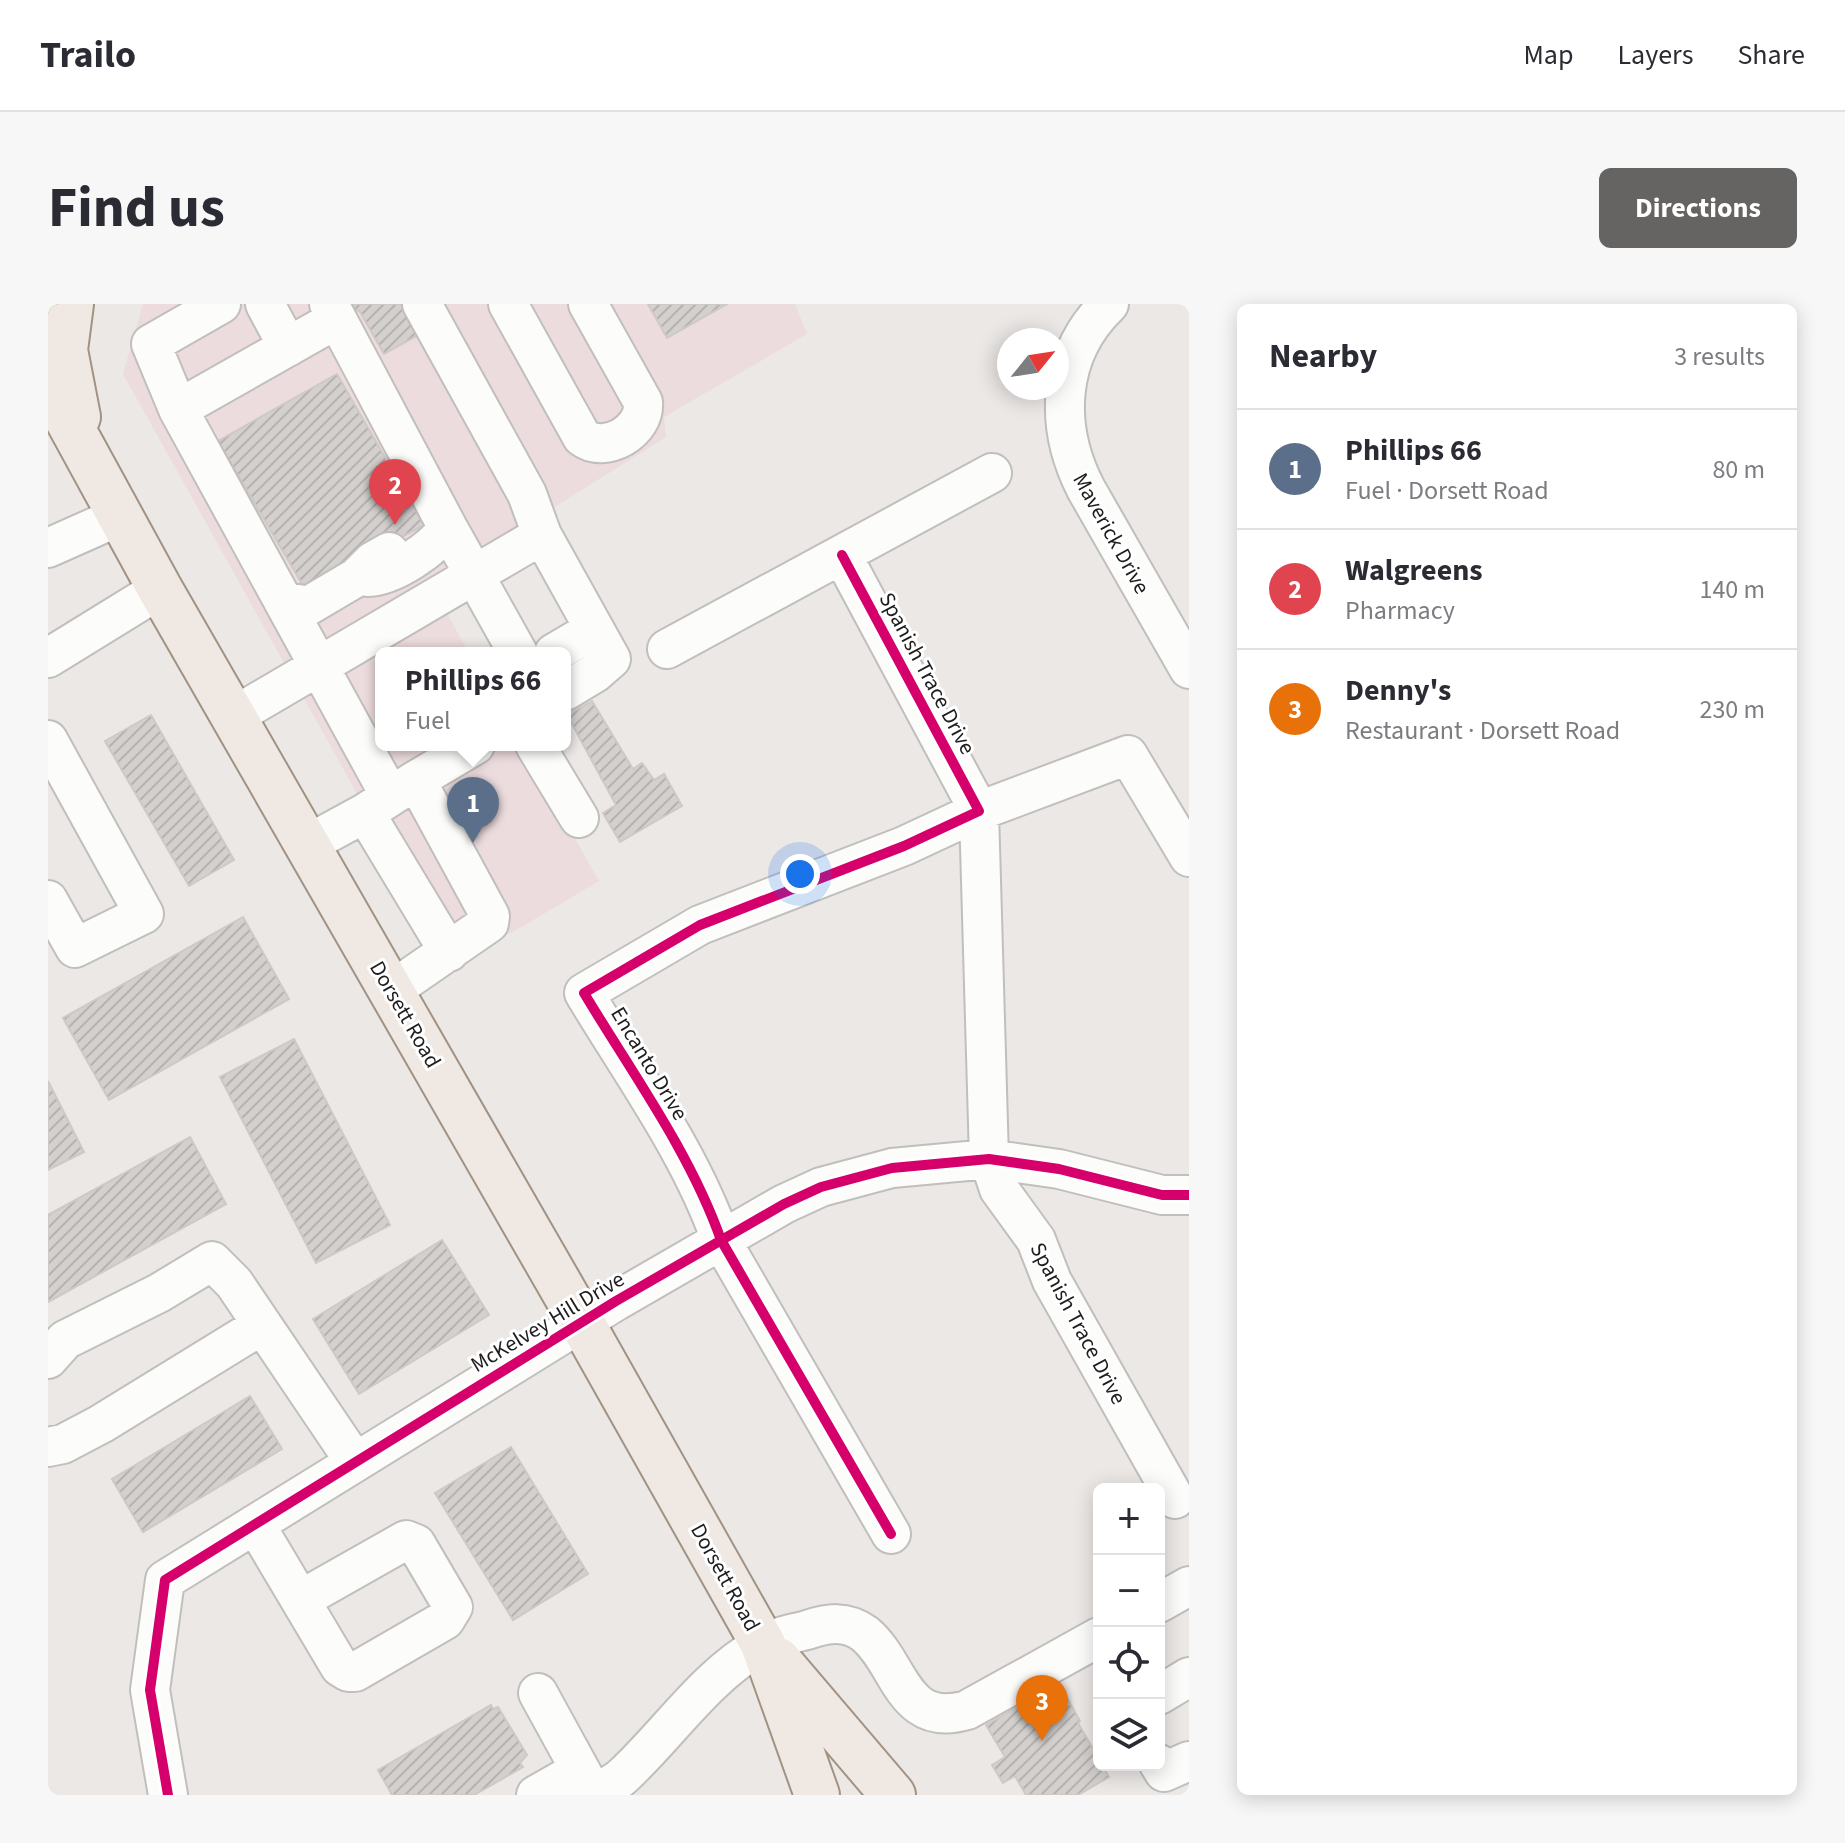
<!DOCTYPE html>
<meta charset="utf-8">
<style>
:root{--surface:#fff;--page:#f7f7f7;--text:#2b2b33;--muted:#7c7c81;--line:#e1e1e2;--accent:#656463}
body{margin:0;font-family:"Source Sans 3",sans-serif;background:var(--page);color:var(--text)}
.controls{position:absolute;right:24px;bottom:24px;display:grid;overflow:hidden;border-radius:12px;box-shadow:0 4px 20px #0003}
.controls button{width:72px;height:72px;display:grid;place-items:center;padding:0;border:0;border-bottom:2px solid var(--line);background:var(--surface);color:var(--text);font:40px sans-serif}
.compass{position:absolute;left:949px;top:24px;width:72px;height:72px;border-radius:50%;background:var(--surface);box-shadow:0 4px 20px #0003;rotate:60deg}
.you{position:absolute;left:752px;top:570px;width:28px;height:28px;margin:-20px;border:6px solid #fff;border-radius:50%;background:#1a73e8;box-shadow:0 0 0 12px #1a73e833}
.badge{display:grid;place-items:center;width:52px;height:52px;border-radius:50%;background:var(--accent);color:#fff;font-size:26px;font-weight:700}
.pin{position:absolute;translate:-50% -66px;filter:drop-shadow(0 2px 4px #0008)}
.pin::after{content:'';position:absolute;top:42px;width:28px;height:24px;background:inherit;clip-path:polygon(0 0,100% 0,50% 100%)}
.popup{position:absolute;left:327px;top:343px;width:196px;height:104px;box-sizing:border-box;display:grid;place-content:center;border-radius:12px;background:var(--surface);filter:drop-shadow(0 2px 6px #0005);font-size:26px;white-space:nowrap;color:var(--muted)}
.popup b{font-size:30px;color:var(--text)}
.popup::after{content:'';position:absolute;left:50%;top:100%;margin-left:-16px;border:16px solid transparent;border-top-color:var(--surface)}
.list{margin:0;padding:0;list-style:none}
h2{display:flex;justify-content:space-between;align-items:center;height:104px;margin:0;padding:0 32px;font-size:34px}
h2 small{font-size:26px;font-weight:400;color:var(--muted)}
.list li{display:grid;grid-template-columns:52px 1fr auto;gap:24px;align-items:center;box-sizing:border-box;height:120px;padding:0 32px;border-top:2px solid var(--line)}
.list b{display:block;font-size:30px;white-space:nowrap}
.list p{margin:0;font-size:26px;white-space:nowrap;color:var(--muted)}
.list em{font-size:26px;font-style:normal;color:var(--muted)}
.icon{flex:none;width:44px;height:44px;fill:none;stroke:currentColor;stroke-width:2;stroke-linecap:round;stroke-linejoin:round}
.map{position:relative;flex:none;width:1141px;height:1491px;overflow:hidden;border-radius:12px}
header{display:flex;align-items:center;gap:48px;box-sizing:border-box;height:112px;padding:0 40px;background:var(--surface);border-bottom:2px solid var(--line)}
header strong{font-size:38px}
nav{display:flex;gap:44px;margin-inline-start:auto;font-size:28px}
.intro{display:flex;align-items:center;justify-content:space-between;box-sizing:border-box;height:192px;padding:0 48px}
h1{margin:0;font-size:56px}
.button{padding:20px 36px;border-radius:12px;background:var(--accent);color:#fff;font-size:28px;font-weight:700}
main{display:flex;gap:48px;padding:0 48px}
aside{flex:1;background:var(--surface);border-radius:12px;box-shadow:0 4px 20px #0003}
.map>svg:first-child{display:block}
</style>
<header>
<strong>Trailo</strong>
<nav><a>Map</a><a>Layers</a><a>Share</a></nav>
</header>
<div class="intro"><h1>Find us</h1><a class="button">Directions</a></div>
<main>
<div class="map">
<svg width="1141" height="1491" viewBox="0 0 1141 1491">
<defs>
<pattern id="building-hatch" width="6" height="6" patternUnits="userSpaceOnUse" patternTransform="scale(2)"><rect width="6" height="6" fill="#d3d0ce"/><path d="M-1 1l2-2M0 6l6-6M5 7l2-2" fill="none" stroke="#b5b2b0"/></pattern>
</defs>
<rect width="100%" height="100%" fill="#ebe8e6"/>
<path fill="#eddcdd" d="M95,0H747L759,30L616,113L618,133L383,281L421,349H333V441H474L551,577L477,621L404,660L75,70Z"/>
<path fill="url(#building-hatch)" stroke="#cec9c7" stroke-width="2" d="M299,0H361L356,7L370,31L336,50L311,6L304,10Z
M600,0H679L619,34Z
M289,70L376,221L257,285L170,137Z
M544,397L585,465L594,459L606,476L616,470L634,502L572,538L555,509L568,501L519,411Z
M103,411L186,556L141,582L57,437Z
M195,613L241,695L61,796L15,714Z
M246,735L342,921L268,959L172,773Z
M0,777L36,848L0,866Z
M142,833L178,900L0,998V911Z
M394,936L441,1011L311,1090L265,1015Z
M202,1092L234,1145L95,1228L64,1175Z
M463,1143L540,1270L465,1316L387,1189Z
M1011,1379L1032,1417L1030,1419L1051,1455V1461H1054L1061,1473L1030,1491H978L967,1472L955,1479L944,1461L957,1453L938,1421Z
M443,1401L445,1405L450,1403L479,1451L472,1459L475,1463L426,1491H344L330,1466Z"/>
<g fill="none" stroke-linecap="round" stroke-linejoin="round">
<defs>
<path id="minor" d="M217,0L240,43
M281,0L400,224L470,349
M374,0L479,190L494,231L563,355L547,369L517,387
M460,0L534,133C557,151 598,127 595,98L540,0
M1061,0C1008,51 1006,123 1038,185L1141,365
M289,15L130,105L342,492
M130,105L103,40L173,0
M0,244L72,212
M794,251L931,507L856,542L652,621L536,689C584,769 642,848 673,936L843,1230
M320,273C346,272 385,245 400,224
M236,297L260,302L309,273L325,257L341,248
M619,345L944,169
M506,349L545,326
M0,354L112,285
M186,412L494,231
M0,436L96,610L27,644L0,596
M487,441L531,514
M368,476L427,441
M317,509L401,648
M260,540L317,509L368,476L442,612L441,619L344,686
M0,1055L17,1036L111,989L164,957L186,979L307,1158
M0,1143L15,1140L53,1120L214,1021
M1127,1195L1004,977L988,936L951,885L941,855L931,507L1080,451L1141,553
M207,1220L292,1363L300,1368H307L397,1316L405,1303L368,1240L358,1236L252,1296
M1111,1299L1141,1282
M490,1389L546,1491
M1111,1391L1141,1373
M1111,1460L1116,1468L1141,1457
M120,1491L102,1386L117,1276L568,997L736,900L773,883L844,864L941,855L1011,865L1114,891H1141
M488,1491L532,1466
M545,1491C555,1485 568,1479 576,1471C622,1428 657,1373 713,1341C726,1333 744,1330 759,1326C780,1319 798,1316 817,1330C853,1360 854,1425 919,1406L1051,1333"/>
<path id="major" d="M23,0L17,46L30,113
M0,80L112,285L534,1019L715,1340L769,1491
M730,1356L845,1491"/>
</defs>
<use href="#minor" stroke="#c1bfbe" stroke-width="42"/>
<use href="#major" stroke="#a19283" stroke-width="48"/>
<use href="#minor" stroke="#fcfcfb" stroke-width="38"/>
<use href="#major" stroke="#f0e9e3" stroke-width="44"/>
<defs>
<path id="cycleway" d="M794,251L931,507L856,542L652,621L536,689C584,769 642,848 673,936L843,1230
M120,1491L102,1386L117,1276L568,997L736,900L773,883L844,864L941,855L1011,865L1114,891H1141"/>
</defs>
<use href="#cycleway" stroke="#fff" stroke-width="15"/>
<use href="#cycleway" stroke="#d6006c" stroke-width="10"/>
</g>
<g text-anchor="middle" stroke-width="6" stroke-linejoin="round" paint-order="stroke">
<g font-size="22" fill="#1d1d1d" stroke="#fff">
<text transform="translate(1064 229) rotate(61)" y="8">Maverick Drive</text>
<text transform="translate(880 369) rotate(62)" y="8">Spanish Trace Drive</text>
<text transform="translate(358 710) rotate(60)" y="8">Dorsett Road</text>
<text transform="translate(602 759) rotate(59)" y="8">Encanto Drive</text>
<text transform="translate(499 1017) rotate(-31)" y="8">McKelvey Hill Drive</text>
<text transform="translate(1031 1019) rotate(62)" y="8">Spanish Trace Drive</text>
<text transform="translate(678 1273) rotate(61)" y="8">Dorsett Road</text>
</g>
</g>
</svg>
<div class="controls">
<button>+</button>
<button>−</button>
<button><svg class="icon" aria-label="locate" viewBox="0 0 24 24"><circle cx="12" cy="12" r="6"/><path d="M12 2v4M12 18v4M2 12h4M18 12h4"/></svg></button>
<button><svg class="icon" aria-label="layers" viewBox="0 0 24 24"><path d="M12 4l9 5-9 5-9-5zM3 14l9 5 9-5"/></svg></button>
</div>
<svg class="compass" viewBox="-18 -18 36 36"><path d="M0-13l5 13h-10z" fill="#e53935"/><path d="M0 13l5-13h-10z" fill="#7c7c81"/></svg>
<div class="you"></div>
<div class="pin badge" style="left:425px;top:539px;background:#5c6f8a">1</div>
<div class="popup"><b>Phillips 66</b>Fuel</div>
<div class="pin badge" style="left:347px;top:221px;background:#e0444e">2</div>
<div class="pin badge" style="left:994px;top:1437px;background:#e8710a">3</div>
</div>
<aside>
<h2>Nearby<small>3 results</small></h2>
<ul class="list">
<li><span class="badge" style="background:#5c6f8a">1</span><div><b>Phillips 66</b><p>Fuel · Dorsett Road</p></div><em>80 m</em></li>
<li><span class="badge" style="background:#e0444e">2</span><div><b>Walgreens</b><p>Pharmacy</p></div><em>140 m</em></li>
<li><span class="badge" style="background:#e8710a">3</span><div><b>Denny's</b><p>Restaurant · Dorsett Road</p></div><em>230 m</em></li>
</ul>
</aside>
</main>
